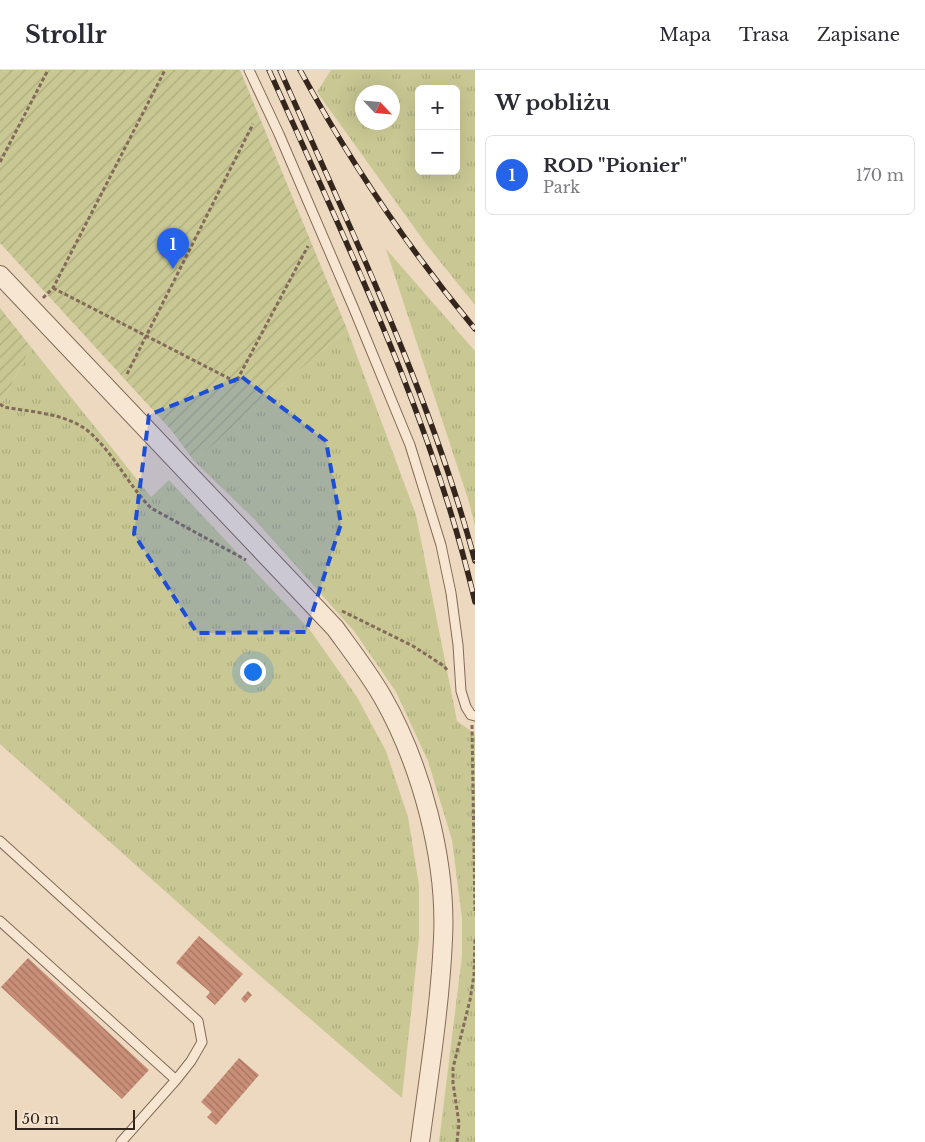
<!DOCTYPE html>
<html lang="pl">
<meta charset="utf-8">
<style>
:root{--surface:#fff;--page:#f2f2f3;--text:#2b2b33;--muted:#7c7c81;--line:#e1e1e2;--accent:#2563eb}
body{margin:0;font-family:"Libre Baskerville",serif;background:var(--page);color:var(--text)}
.controls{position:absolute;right:15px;top:15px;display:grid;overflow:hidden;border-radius:8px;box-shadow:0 5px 20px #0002}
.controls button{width:45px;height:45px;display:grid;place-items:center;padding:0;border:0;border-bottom:1px solid var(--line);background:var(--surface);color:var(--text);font:25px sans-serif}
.compass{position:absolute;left:355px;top:15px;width:45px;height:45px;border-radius:50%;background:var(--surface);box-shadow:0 5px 20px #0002;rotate:116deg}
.scale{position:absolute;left:15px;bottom:12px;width:120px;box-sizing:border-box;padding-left:5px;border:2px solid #34251d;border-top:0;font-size:14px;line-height:18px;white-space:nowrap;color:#34251d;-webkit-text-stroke:4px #f4e4cf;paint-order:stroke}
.you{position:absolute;left:252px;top:601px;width:18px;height:18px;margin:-12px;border:4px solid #fff;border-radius:50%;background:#1a73e8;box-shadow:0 0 0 8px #1a73e833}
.badge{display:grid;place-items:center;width:32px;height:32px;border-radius:50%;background:var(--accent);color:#fff;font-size:16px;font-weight:700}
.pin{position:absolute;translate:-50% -41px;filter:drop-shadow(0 1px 2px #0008)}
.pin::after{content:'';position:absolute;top:26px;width:18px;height:15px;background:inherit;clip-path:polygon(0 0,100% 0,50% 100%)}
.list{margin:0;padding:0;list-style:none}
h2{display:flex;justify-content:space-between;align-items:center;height:65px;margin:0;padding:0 20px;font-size:21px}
h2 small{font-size:16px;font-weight:400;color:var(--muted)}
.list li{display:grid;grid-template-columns:32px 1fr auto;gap:15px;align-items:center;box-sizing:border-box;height:80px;margin:0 10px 10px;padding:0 10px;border:1px solid var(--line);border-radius:8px}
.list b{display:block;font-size:19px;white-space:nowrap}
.list p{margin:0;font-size:16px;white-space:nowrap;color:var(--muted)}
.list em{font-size:16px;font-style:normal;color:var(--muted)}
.map{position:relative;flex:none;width:475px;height:1072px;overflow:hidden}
header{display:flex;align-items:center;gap:30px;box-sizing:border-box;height:70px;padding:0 25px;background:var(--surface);border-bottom:1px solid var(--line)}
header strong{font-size:24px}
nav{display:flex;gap:28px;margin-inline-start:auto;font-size:18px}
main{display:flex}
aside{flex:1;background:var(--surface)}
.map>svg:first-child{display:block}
</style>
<header>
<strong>Strollr</strong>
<nav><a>Mapa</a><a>Trasa</a><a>Zapisane</a></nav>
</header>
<main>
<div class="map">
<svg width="475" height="1072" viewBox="0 0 475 1072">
<defs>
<pattern id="grass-tufts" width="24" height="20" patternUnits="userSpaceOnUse" patternTransform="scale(1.25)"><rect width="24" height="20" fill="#c9c894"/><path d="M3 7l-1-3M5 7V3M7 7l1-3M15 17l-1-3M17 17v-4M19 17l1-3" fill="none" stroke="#adac7f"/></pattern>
<pattern id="garden-furrows" width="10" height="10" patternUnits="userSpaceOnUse" patternTransform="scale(1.25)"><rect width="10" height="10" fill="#c9c894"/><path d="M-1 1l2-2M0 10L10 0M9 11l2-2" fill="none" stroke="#adac7f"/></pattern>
<pattern id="building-back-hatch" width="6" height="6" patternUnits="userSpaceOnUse" patternTransform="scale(1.25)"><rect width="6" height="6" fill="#c98e77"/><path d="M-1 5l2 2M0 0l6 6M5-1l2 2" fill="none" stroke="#a47461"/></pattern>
</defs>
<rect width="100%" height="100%" fill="#ecd9c0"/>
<path fill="url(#grass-tufts)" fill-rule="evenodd" d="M331,0H475V235L426,174L317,22ZM419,19H456V101H419ZM392,22V52H362V22Z
M386,179L475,281V456L469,432Z
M347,259L416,445L457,651L475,664V1072H439L462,886V848L452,770L428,691L396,622L354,561L253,448L194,391Z
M31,277L151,427L169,410L310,560L357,627L386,681L408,747L419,815V868L402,1028L258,904L0,674V336Z"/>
<path fill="url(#garden-furrows)" d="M0,0H240L347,259L194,391L172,361L0,173Z
M0,238L31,277L0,336Z"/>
<path fill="url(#building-back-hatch)" d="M199,866L243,904L215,935L206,927L210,922L176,893Z
M28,888L149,1000L122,1029L1,917Z
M248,921L252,925L245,933L241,929Z
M239,988L259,1005L216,1055L207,1047L212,1042L201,1032Z"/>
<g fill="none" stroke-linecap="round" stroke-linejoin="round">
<defs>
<path id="service" d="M249,0L279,64L354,239L410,375L441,475L451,523L458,575L461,621L466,637L471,645L475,646
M0,771L198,951L202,972L191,991L176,1010
M0,851L176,1010L121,1072"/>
<path id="minor" d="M0,205L335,558C351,580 368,602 382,626C421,694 447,790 443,869C440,937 429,1005 420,1072"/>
</defs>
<use href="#service" stroke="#846a59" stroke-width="11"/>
<use href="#minor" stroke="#846a59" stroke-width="20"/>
<path stroke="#846a59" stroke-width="3" stroke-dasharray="4 2.5" stroke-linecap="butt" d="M0,92L48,0
M53,218L236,312L308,176
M43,228L53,218L165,0
M127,304L253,54
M0,334L4,337C30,342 66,343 88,361C114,383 128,415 151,438L246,490
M342,541L413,576L444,596L447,600
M472,655L475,843
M457,1072L459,1053L453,1013V998L470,930L474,905L475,868"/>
<use href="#service" stroke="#f7e7d2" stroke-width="9"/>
<use href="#minor" stroke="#f7e7d2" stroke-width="18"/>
<defs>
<path id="rail" d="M269,0C346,173 432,347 475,532
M280,0C351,161 429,320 475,491
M300,0C350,92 408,178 475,259"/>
</defs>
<use href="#rail" stroke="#34251d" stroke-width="5.5"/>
<use href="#rail" stroke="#f4e4cf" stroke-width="4" stroke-dasharray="11" stroke-linecap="butt"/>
</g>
<path fill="#1d4ed8" fill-opacity="0.2" stroke="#1d4ed8" stroke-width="4" stroke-dasharray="10 6" stroke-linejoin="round" d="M242,307L326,371L341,454L306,562L197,563L134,464L149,345Z"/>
</svg>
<div class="controls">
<button>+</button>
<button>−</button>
</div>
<svg class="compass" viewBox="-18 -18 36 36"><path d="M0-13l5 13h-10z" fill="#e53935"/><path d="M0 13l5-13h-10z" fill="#7c7c81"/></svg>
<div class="scale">50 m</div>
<div class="you"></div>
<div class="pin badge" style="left:173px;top:199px">1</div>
</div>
<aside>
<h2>W pobliżu<small></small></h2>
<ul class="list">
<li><span class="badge">1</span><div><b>ROD &quot;Pionier&quot;</b><p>Park</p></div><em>170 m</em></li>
</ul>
</aside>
</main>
